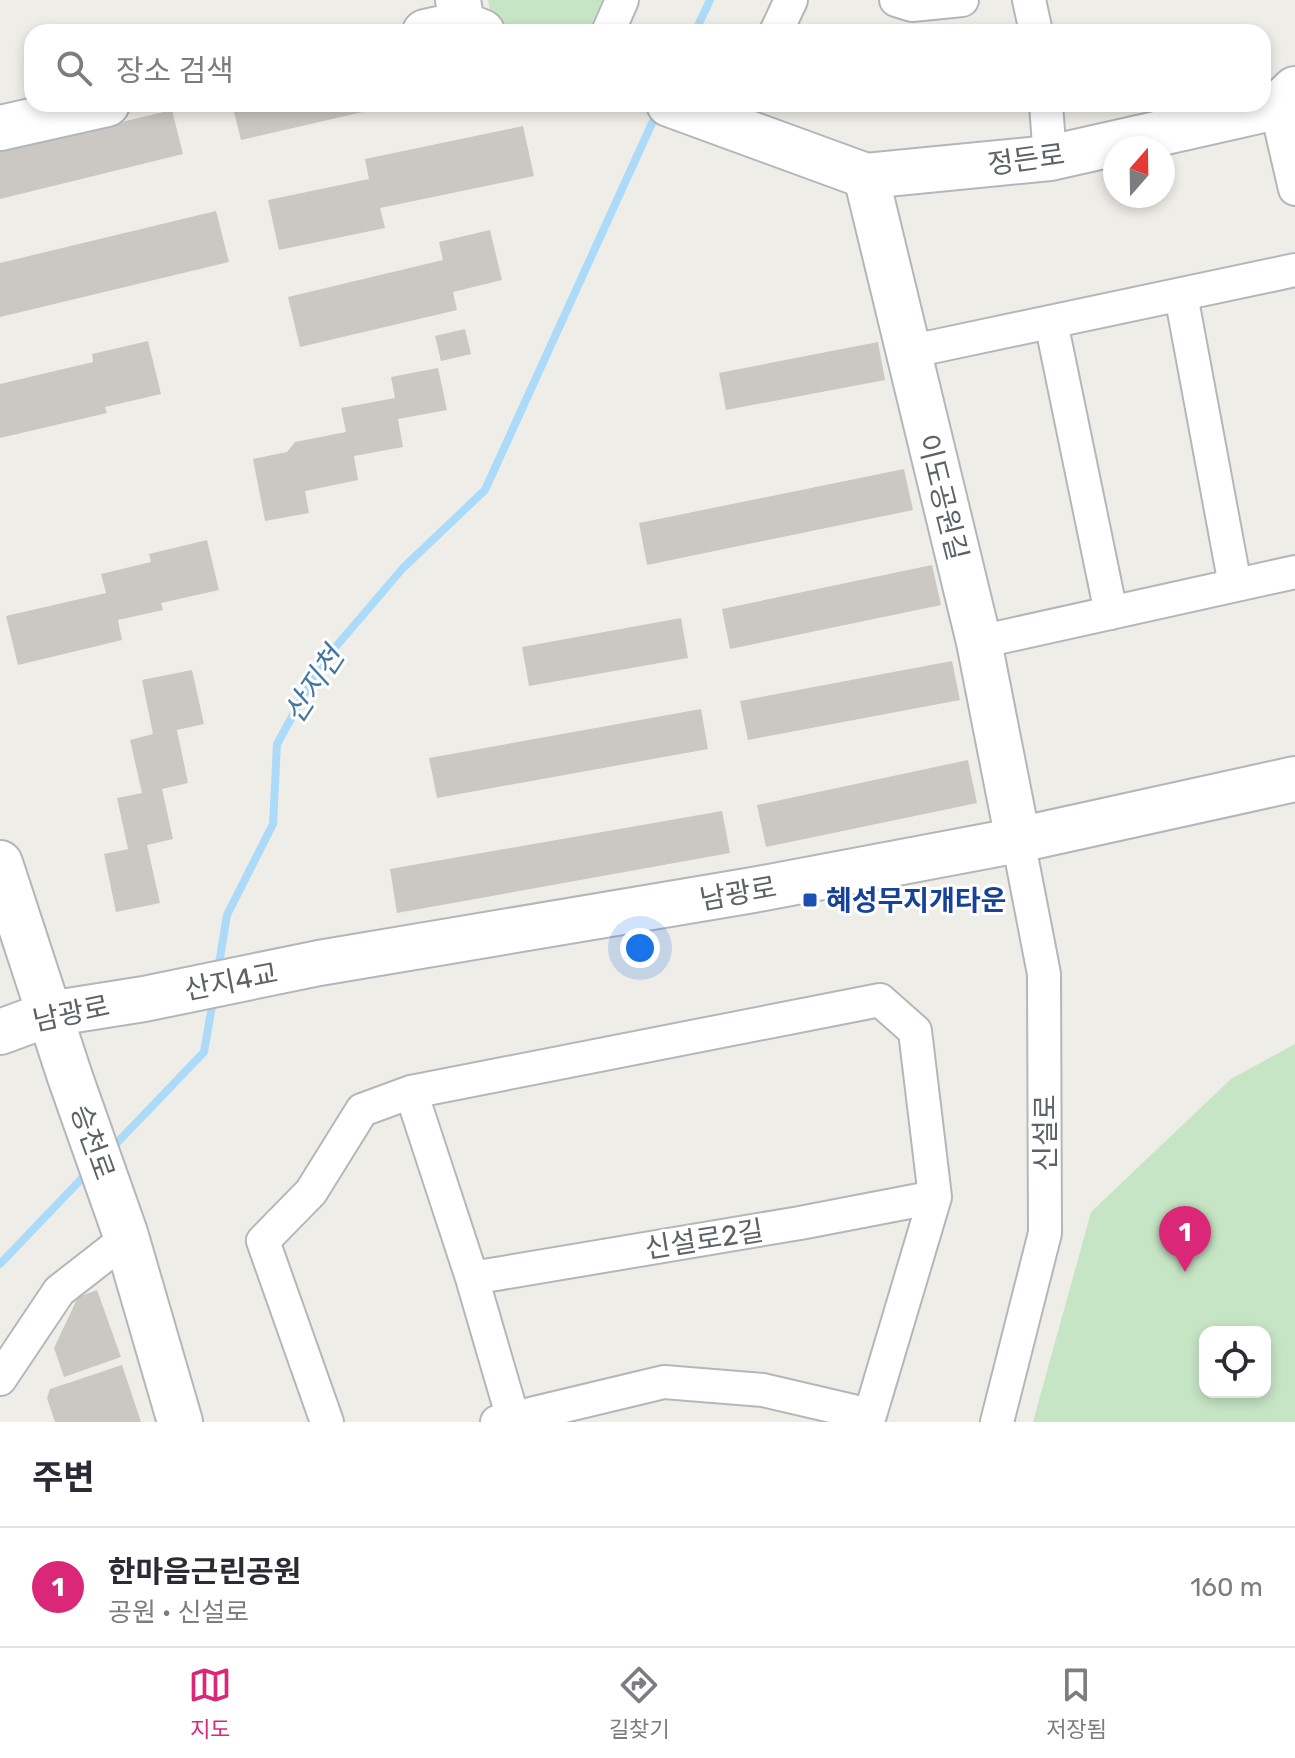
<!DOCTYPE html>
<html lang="ko">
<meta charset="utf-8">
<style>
:root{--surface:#fff;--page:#f2f2f3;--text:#2b2b33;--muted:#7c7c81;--line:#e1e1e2;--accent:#db2777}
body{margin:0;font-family:Rubik,"Noto Sans KR",sans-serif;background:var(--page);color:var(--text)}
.controls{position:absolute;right:24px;bottom:24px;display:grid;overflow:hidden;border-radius:16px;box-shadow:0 4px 12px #0003}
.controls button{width:72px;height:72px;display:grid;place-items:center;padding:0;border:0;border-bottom:2px solid var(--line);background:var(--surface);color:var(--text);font:40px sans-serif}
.compass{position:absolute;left:1103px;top:136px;width:72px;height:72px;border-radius:50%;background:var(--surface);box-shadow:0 4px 12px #0003;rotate:20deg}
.you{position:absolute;left:640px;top:948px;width:28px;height:28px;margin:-20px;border:6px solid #fff;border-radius:50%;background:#1a73e8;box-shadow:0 0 0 12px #1a73e833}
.badge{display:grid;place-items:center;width:52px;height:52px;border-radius:50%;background:var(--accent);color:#fff;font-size:26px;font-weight:700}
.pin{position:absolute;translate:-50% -66px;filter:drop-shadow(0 2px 4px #0008)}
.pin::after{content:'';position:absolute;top:42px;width:28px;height:24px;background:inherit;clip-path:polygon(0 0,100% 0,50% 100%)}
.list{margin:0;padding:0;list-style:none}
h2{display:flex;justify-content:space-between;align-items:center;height:104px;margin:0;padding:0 32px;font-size:34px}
h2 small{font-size:26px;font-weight:400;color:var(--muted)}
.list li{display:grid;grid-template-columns:52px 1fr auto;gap:24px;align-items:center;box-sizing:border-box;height:120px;padding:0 32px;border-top:2px solid var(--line)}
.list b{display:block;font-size:30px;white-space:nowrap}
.list p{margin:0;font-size:26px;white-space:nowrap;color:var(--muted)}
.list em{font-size:26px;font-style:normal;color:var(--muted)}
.icon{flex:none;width:44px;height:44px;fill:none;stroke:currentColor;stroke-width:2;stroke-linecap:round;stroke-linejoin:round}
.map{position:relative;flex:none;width:1295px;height:1422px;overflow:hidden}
.search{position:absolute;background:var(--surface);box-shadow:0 4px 12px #0003;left:24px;right:24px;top:24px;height:88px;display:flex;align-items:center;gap:20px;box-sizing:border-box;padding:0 28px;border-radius:24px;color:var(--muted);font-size:30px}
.sheet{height:224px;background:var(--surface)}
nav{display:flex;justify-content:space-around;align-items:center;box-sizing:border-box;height:112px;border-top:2px solid var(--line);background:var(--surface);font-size:22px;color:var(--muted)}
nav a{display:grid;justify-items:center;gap:4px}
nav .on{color:var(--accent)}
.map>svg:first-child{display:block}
</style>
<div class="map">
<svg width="1295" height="1422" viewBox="0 0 1295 1422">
<rect width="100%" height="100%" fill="#efede7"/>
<path fill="#c6e5c5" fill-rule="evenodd" d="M488,0H602L588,32H532L492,20Z
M1295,1044V1422H1033L1091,1212L1231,1079ZM1205,1332H1265V1392H1205Z"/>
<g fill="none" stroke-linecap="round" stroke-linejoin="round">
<path stroke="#acdbfa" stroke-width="8" d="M695,32L710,0
M218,970L227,915L273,824L277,744L321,664L403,568L485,490L658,110
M112,1148L204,1052L213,1000
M0,1264L88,1172"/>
</g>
<path fill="#cbc8c4" d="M232,104H393V105L241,140Z
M172,110L183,154L0,199V151Z
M523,126L534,176L380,208L385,228L279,250L268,200L369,179L365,159Z
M216,211L229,262L0,317V263Z
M490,230L502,280L453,292L457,310L300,347L288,297L443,260L439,242Z
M465,329L471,354L441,361L435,336Z
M148,341L161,394L105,407L107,413L0,438V384L93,362L92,354Z
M878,342L885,380L726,410L719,373Z
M438,368L447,410L398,419L403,447L354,456L358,480L305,491L309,513L265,521L253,459L287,452L295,442L346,432L341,408L395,398L391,377Z
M904,469L913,510L647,565L639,523Z
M207,540L219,590L161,603L163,610L118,620L122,640L18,665L6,616L106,593L101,574L151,562L149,554Z
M932,565L941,605L730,649L722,609Z
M681,618L688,658L529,686L522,647Z
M952,661L960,700L748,740L740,701Z
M192,670L204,724L177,730L188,783L162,789L173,839L147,845L160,903L116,912L104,854L128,849L117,798L142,793L130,740L153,734L142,680Z
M701,709L708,749L437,798L429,758Z
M968,760L977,803L766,847L757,805Z
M722,811L730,853L397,913L390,869Z
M97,1290L121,1357L64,1377L54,1348L78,1297Z
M122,1365L141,1422H55L47,1398L50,1389Z"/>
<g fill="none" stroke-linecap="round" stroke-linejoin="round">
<defs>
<path id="street" d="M896,0L912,5L962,0
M1029,0L1036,32
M608,32L622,0
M776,32L791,0
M1046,104L1050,158
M1276,107L1295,189
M1181,295L1235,585
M1051,322L1111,613
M908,352L1295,270
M979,642L1295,572
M411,1092L472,1278L514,1422
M472,1278L800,1223L935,1197
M0,1379L59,1291L127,1238
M327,1422L263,1241L311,1192L362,1110L411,1092L880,1000L915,1031L935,1197L870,1415L763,1390L664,1382L497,1422
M997,1422L1045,1233L1044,974L1018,840"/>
<path id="secondary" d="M458,0L462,24L482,32
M425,32L462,24
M669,104L866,176L1050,158L1276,107L1295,89
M0,128L107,104
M866,176L979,642L1018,840
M0,863L70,1077L125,1233L180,1422
M0,1032L49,1014L144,999L319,963L753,890L1018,840L1295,779"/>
</defs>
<use href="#street" stroke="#b4b7ba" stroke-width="36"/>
<use href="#secondary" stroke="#b3b6ba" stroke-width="48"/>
<use href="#street" stroke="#fff" stroke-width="32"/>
<use href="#secondary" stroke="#fff" stroke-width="44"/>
</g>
<rect fill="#1a4fb4" stroke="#fff" stroke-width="3" x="802" y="892" width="16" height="16" rx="4"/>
<g text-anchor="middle" stroke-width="6" stroke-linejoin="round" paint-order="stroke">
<g font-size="28" fill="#5e6266" stroke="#fff">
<text transform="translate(1026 159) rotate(-8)" y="10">정든로</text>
<text transform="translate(943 497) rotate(76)" y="10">이도공원길</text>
<text transform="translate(738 893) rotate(-10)" y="10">남광로</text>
<text transform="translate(231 981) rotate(-11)" y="10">산지4교</text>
<text transform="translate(71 1013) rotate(-12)" y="10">남광로</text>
<text transform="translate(1045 1133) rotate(-90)" y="10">신설로</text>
<text transform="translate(93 1142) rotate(70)" y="10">승천로</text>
<text transform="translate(704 1239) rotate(-9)" y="10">신설로2길</text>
</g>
<g font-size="28" font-weight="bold" fill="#164399" stroke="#fff" text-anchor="start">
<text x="826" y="910">혜성무지개타운</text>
</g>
<g font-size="30" font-style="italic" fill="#4676a4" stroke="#fff">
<text transform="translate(314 685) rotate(-57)" y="10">산지천</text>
</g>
</g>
</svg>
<div class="controls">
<button><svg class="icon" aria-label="locate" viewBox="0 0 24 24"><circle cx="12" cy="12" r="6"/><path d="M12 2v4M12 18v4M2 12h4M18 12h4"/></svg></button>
</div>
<svg class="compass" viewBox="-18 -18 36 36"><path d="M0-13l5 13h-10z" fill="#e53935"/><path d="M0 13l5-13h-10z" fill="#7c7c81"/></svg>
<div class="you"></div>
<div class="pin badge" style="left:1185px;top:1272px">1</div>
<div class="search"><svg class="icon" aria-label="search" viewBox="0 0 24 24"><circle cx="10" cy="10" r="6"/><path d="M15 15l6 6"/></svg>장소 검색</div>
</div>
<section class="sheet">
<h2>주변<small></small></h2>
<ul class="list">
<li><span class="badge">1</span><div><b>한마음근린공원</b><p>공원 · 신설로</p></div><em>160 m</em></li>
</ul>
</section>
<nav>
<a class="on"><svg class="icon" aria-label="map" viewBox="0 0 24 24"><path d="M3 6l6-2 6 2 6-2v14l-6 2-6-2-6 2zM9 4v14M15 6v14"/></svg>지도</a>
<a><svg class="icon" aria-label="directions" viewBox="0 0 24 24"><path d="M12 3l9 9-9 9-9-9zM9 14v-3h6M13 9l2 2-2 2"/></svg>길찾기</a>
<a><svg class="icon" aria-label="saved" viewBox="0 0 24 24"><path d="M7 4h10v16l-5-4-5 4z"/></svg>저장됨</a>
</nav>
